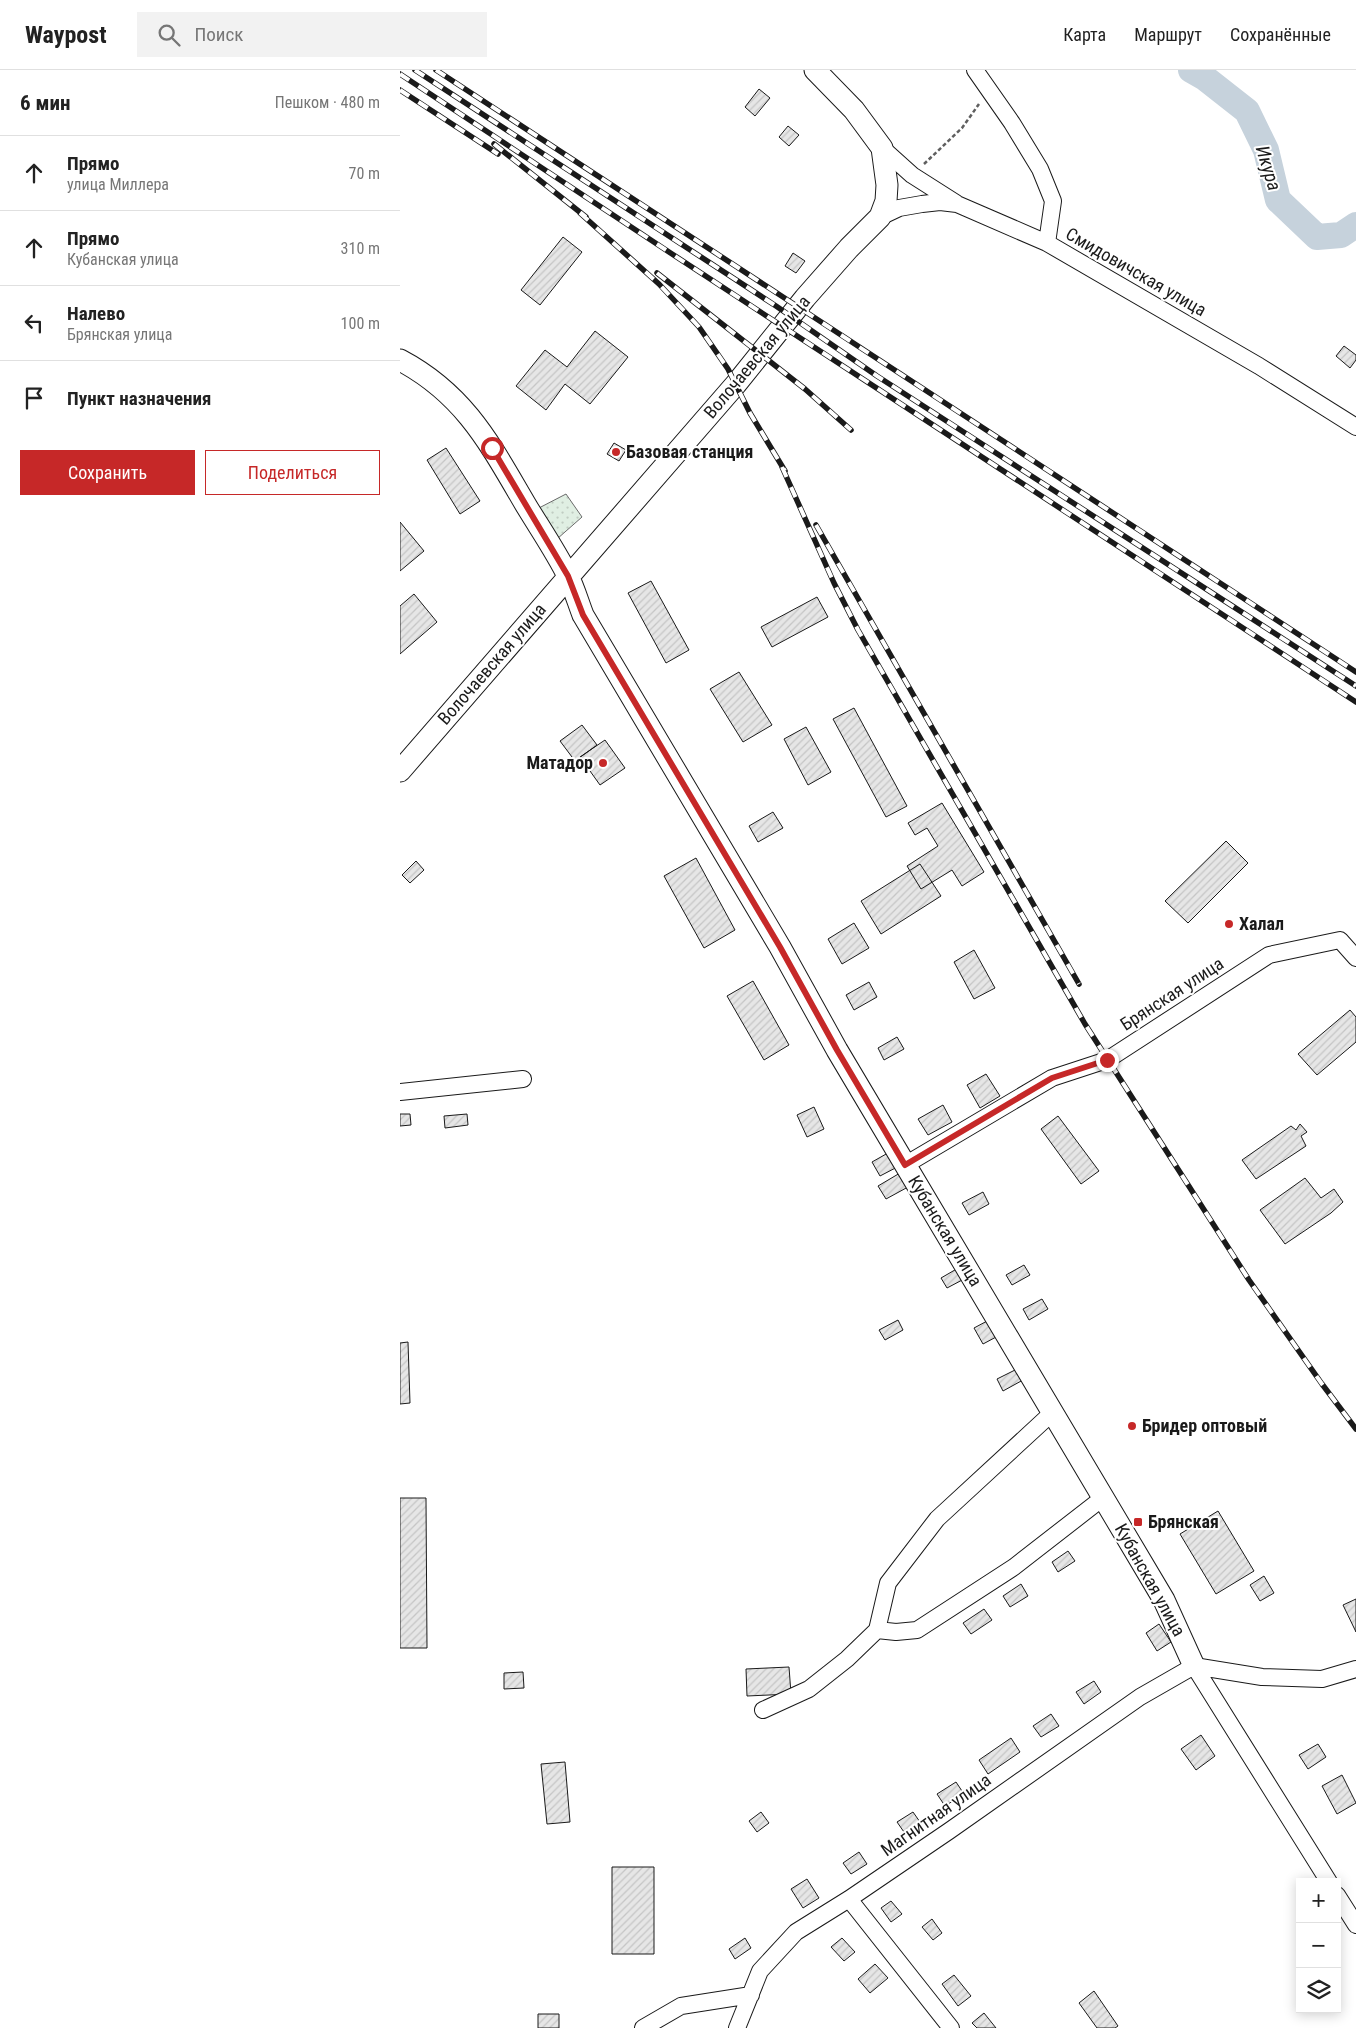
<!DOCTYPE html>
<html lang="ru">
<meta charset="utf-8">
<style>
:root{--surface:#fff;--page:#f2f2f2;--text:#222;--muted:#767676;--line:#e0e0e0;--accent:#c62828}
body{margin:0;font-family:"Roboto Condensed",sans-serif;background:var(--page);color:var(--text)}
.controls{position:absolute;right:15px;bottom:15px;display:grid;overflow:hidden;border-radius:0px;box-shadow:0 2px 12px #0003}
.controls button{width:45px;height:45px;display:grid;place-items:center;padding:0;border:0;border-bottom:1px solid var(--line);background:var(--surface);color:var(--text);font:25px sans-serif}
.stop{position:absolute;width:15px;height:15px;margin:-11px;border:4px solid #c62828;border-radius:50%;background:#fff}
.stop.end{background:#c62828;border-color:#fff;box-shadow:0 1px 5px #0008}
.list{margin:0;padding:0;list-style:none}
h2{display:flex;justify-content:space-between;align-items:center;height:65px;margin:0;padding:0 20px;font-size:21px}
h2 small{font-size:16px;font-weight:400;color:var(--muted)}
.list li{display:grid;grid-template-columns:32px 1fr auto;gap:15px;align-items:center;box-sizing:border-box;height:75px;padding:0 20px;border-top:1px solid var(--line)}
.list b{display:block;font-size:19px;white-space:nowrap}
.list p{margin:0;font-size:16px;white-space:nowrap;color:var(--muted)}
.list em{font-size:16px;font-style:normal;color:var(--muted)}
.actions{display:flex;gap:10px;padding:15px 20px}
.actions a{flex:1;padding:11px 0;border:1px solid var(--accent);border-radius:0px;text-align:center;font-size:18px;color:var(--accent)}
.actions .main{background:var(--accent);color:#fff}
.icon{flex:none;width:28px;height:28px;fill:none;stroke:currentColor;stroke-width:2;stroke-linecap:round;stroke-linejoin:round}
.map{position:relative;flex:none;width:956px;height:1958px;overflow:hidden}
header{display:flex;align-items:center;gap:30px;box-sizing:border-box;height:70px;padding:0 25px;background:var(--surface);border-bottom:1px solid var(--line)}
header strong{font-size:24px}
nav{display:flex;gap:28px;margin-inline-start:auto;font-size:18px}
.search{width:350px;height:45px;background:var(--page);display:flex;align-items:center;gap:12px;box-sizing:border-box;padding:0 18px;border-radius:0px;color:var(--muted);font-size:19px}
main{display:flex}
aside{flex:1;background:var(--surface)}
.map>svg:first-child{display:block}
</style>
<header>
<strong>Waypost</strong>
<div class="search"><svg class="icon" aria-label="search" viewBox="0 0 24 24"><circle cx="10" cy="10" r="6"/><path d="M15 15l6 6"/></svg>Поиск</div>
<nav><a>Карта</a><a>Маршрут</a><a>Сохранённые</a></nav>
</header>
<main>
<aside>
<h2>6 мин<small>Пешком · 480 m</small></h2>
<ul class="list">
<li><svg class="icon" aria-label="ahead" viewBox="0 0 24 24"><path d="M12 20V5M6 11l6-6 6 6"/></svg><div><b>Прямо</b><p>улица Миллера</p></div><em>70 m</em></li>
<li><svg class="icon" aria-label="ahead" viewBox="0 0 24 24"><path d="M12 20V5M6 11l6-6 6 6"/></svg><div><b>Прямо</b><p>Кубанская улица</p></div><em>310 m</em></li>
<li><svg class="icon" aria-label="left" viewBox="0 0 24 24"><path d="M17 20v-9H6M10 6l-5 5 5 5"/></svg><div><b>Налево</b><p>Брянская улица</p></div><em>100 m</em></li>
<li><svg class="icon" aria-label="arrive" viewBox="0 0 24 24"><path d="M6 21V4h12l-3 4 3 4H6"/></svg><div><b>Пункт назначения</b></div></li>
</ul>
<div class="actions"><a class="main">Сохранить</a><a>Поделиться</a></div>
</aside>
<div class="map">
<svg width="956" height="1958" viewBox="0 0 956 1958">
<defs>
<pattern id="green-dots" width="8" height="8" patternUnits="userSpaceOnUse" patternTransform="scale(1.25)"><rect width="8" height="8" fill="#e0efe3"/><path d="M2 2h.1M6 6h.1" fill="none" stroke="#c0ccc2" stroke-width="1.8" stroke-linecap="round"/></pattern>
<pattern id="building-hatch" width="6" height="6" patternUnits="userSpaceOnUse" patternTransform="scale(1.25)"><rect width="6" height="6" fill="#e6e6e6"/><path d="M-1 1l2-2M0 6l6-6M5 7l2-2" fill="none" stroke="#c5c5c5"/></pattern>
</defs>
<rect width="100%" height="100%" fill="#fff"/>
<path fill="url(#green-dots)" stroke="#6a6a6a" d="M166,424L182,447L157,469L137,439Z"/>
<g fill="none" stroke-linecap="round" stroke-linejoin="round">
<path stroke="#c6d2dc" stroke-width="26" d="M791,0L805,8L847,41L866,80L878,130L917,167L941,165L956,155"/>
</g>
<path fill="url(#building-hatch)" stroke="#1a1a1a" d="M359,19L370,28L355,46L345,37Z
M388,56L399,65L389,76L379,67Z
M163,167L182,182L140,235L121,220Z
M393,183L405,191L396,203L385,196Z
M195,261L228,287L190,334L165,314L146,340L116,316L145,280L167,297Z
M944,276L956,285V290L950,298L936,286Z
M214,373L226,380L219,391L207,384Z
M46,378L80,431L60,444L27,390Z
M0,452L24,481L0,501Z
M251,511L289,580L266,593L228,523Z
M14,524L37,552L0,584V536Z
M417,527L428,547L372,577L361,557Z
M339,602L372,655L343,672L310,619Z
M454,638L507,736L486,747L433,649Z
M182,655L197,675L175,691L160,671Z
M406,657L431,702L408,715L384,669Z
M205,670L225,698L200,715L180,687Z
M542,733L584,802L562,816L552,800L521,819L507,796L538,776L527,758L515,765L508,753Z
M373,742L383,758L358,772L349,756Z
M826,771L848,793L788,853L765,831Z
M296,788L335,860L304,878L264,806Z
M16,791L24,800L10,813L2,805Z
M520,794L541,826L481,864L461,831Z
M454,853L469,878L442,894L428,869Z
M574,880L595,918L574,929L554,892Z
M353,911L389,975L364,990L327,926Z
M469,912L477,927L454,940L446,925Z
M950,940L956,947V972L917,1005L898,984Z
M497,967L504,979L484,990L478,978Z
M586,1004L600,1026L580,1038L567,1015Z
M543,1035L552,1052L528,1065L518,1049Z
M414,1037L424,1059L407,1067L397,1045Z
M0,1044H10L11,1055L0,1056Z
M67,1044L68,1055L45,1058L44,1046Z
M658,1046L699,1101L681,1114L641,1059Z
M900,1054L907,1062L901,1066L906,1076L856,1109L842,1090L891,1056L896,1060Z
M495,1079L503,1094L480,1106L472,1092Z
M500,1103L508,1117L486,1129L478,1116Z
M905,1108L921,1128L934,1119L943,1132L931,1143L885,1174L860,1140Z
M583,1122L589,1134L569,1145L562,1133Z
M624,1195L630,1205L612,1215L606,1205Z
M560,1197L566,1208L547,1218L541,1208Z
M642,1229L648,1239L629,1250L623,1239Z
M498,1250L503,1260L485,1270L479,1260Z
M589,1250L598,1266L583,1274L574,1258Z
M8,1272L10,1333L0,1334V1273Z
M617,1299L623,1310L603,1321L597,1309Z
M0,1428H26L27,1578H0Z
M818,1441L854,1501L816,1524L780,1464Z
M668,1481L675,1491L658,1502L652,1492Z
M864,1506L874,1523L860,1531L850,1515Z
M621,1514L628,1526L610,1537L603,1526Z
M956,1529V1562L943,1535Z
M584,1539L592,1550L571,1564L563,1553Z
M759,1554L771,1572L757,1581L746,1563Z
M389,1597L391,1624L347,1626L346,1599Z
M123,1602L124,1618L104,1619V1603Z
M694,1611L701,1622L684,1634L676,1622Z
M651,1644L659,1656L641,1667L633,1656Z
M801,1665L815,1686L796,1700L781,1679Z
M611,1668L620,1682L588,1704L579,1690Z
M918,1674L926,1687L908,1699L899,1685Z
M165,1692L170,1752L147,1754L141,1694Z
M942,1705L956,1733L937,1744L922,1716Z
M556,1712L564,1724L545,1736L537,1724Z
M361,1742L369,1753L357,1762L349,1751Z
M513,1742L520,1752L504,1762L497,1752Z
M459,1782L467,1794L451,1804L443,1793Z
M212,1797H254V1884H212Z
M407,1809L419,1828L403,1838L391,1819Z
M491,1831L502,1844L491,1852L481,1838Z
M532,1849L542,1863L533,1870L522,1857Z
M345,1868L351,1878L335,1889L329,1879Z
M442,1868L455,1882L444,1891L431,1877Z
M475,1894L488,1908L470,1923L458,1909Z
M554,1905L571,1926L558,1936L542,1914Z
M694,1921L718,1956L715,1958H697L679,1933Z
M584,1943L596,1958H577L572,1953Z
M138,1944H159V1958H138Z"/>
<g fill="none" stroke-linecap="round" stroke-linejoin="round">
<defs>
<path id="minor" d="M575,0L612,53L640,99L653,131L647,173
M482,78L512,105L556,133
M480,147L499,138L522,134L540,132L557,134L647,173L859,296L956,357
M0,1022L123,1009
M505,1095L652,1008L707,990L869,885L940,870L956,888
M477,1560L496,1562L517,1560L614,1497L704,1427
M794,1596L929,1812
M794,1596L862,1607L922,1609L956,1599
M363,1640L409,1619L447,1589L477,1560L488,1513L537,1449L653,1342
M937,1825L956,1855
M449,1829L551,1958
M243,1958L281,1936L351,1925
M337,1958L360,1901L396,1862L449,1829L549,1761L740,1627L794,1596"/>
<path id="major" d="M0,290C66,325 91,376 127,437C141,460 156,482 168,506C174,518 178,532 183,545L380,877L437,980L764,1530L794,1596
M0,701L336,314L405,228L449,178L480,147L486,131L487,115L482,78L454,40L415,0"/>
</defs>
<use href="#minor" stroke="#1a1a1a" stroke-width="18"/>
<use href="#major" stroke="#1a1a1a" stroke-width="23"/>
<path stroke="#5f5f5f" stroke-width="2.5" stroke-dasharray="4 2.5" stroke-linecap="butt" d="M524,94L562,58L579,34"/>
<use href="#minor" stroke="#fff" stroke-width="16"/>
<use href="#major" stroke="#fff" stroke-width="21"/>
<defs>
<path id="rail" d="M15,0L376,236L477,306L956,616
M36,0L956,602
M0,4L269,182L956,632
M0,20L98,84
M94,74L186,147
M180,143L259,214L299,257L328,299L350,343L385,401
M257,203L405,319L451,360
M382,397L434,513L458,560L685,954L849,1210L922,1314L956,1359
M416,455L679,914"/>
</defs>
<use href="#rail" stroke="#1a1a1a" stroke-width="5.5"/>
<use href="#rail" stroke="#fff" stroke-width="4" stroke-dasharray="11" stroke-linecap="butt"/>
</g>
<g fill="none" stroke-linecap="round" stroke-linejoin="round">
<path stroke="#c62828" stroke-width="6" d="M92,378L168,506L183,545L380,877L437,980L505,1095L652,1008L707,990"/>
</g>
<g fill="#c62828" stroke="#fff" stroke-width="2">
<circle cx="216" cy="382" r="5"/>
<circle cx="203" cy="693" r="5"/>
<circle cx="829" cy="854" r="5"/>
<circle cx="732" cy="1356" r="5"/>
<rect x="733" y="1447" width="10" height="10" rx="2.5"/>
</g>
<g text-anchor="middle" stroke-width="4" stroke-linejoin="round" paint-order="stroke">
<g font-size="18" fill="#1a1a1a" stroke="#fff">
<text transform="translate(736 202) rotate(30)" y="6">Смидовичская улица</text>
<text transform="translate(357 287) rotate(-50)" y="6">Волочаевская улица</text>
<text transform="translate(92 594) rotate(-49)" y="6">Волочаевская улица</text>
<text transform="translate(772 924) rotate(-33)" y="6">Брянская улица</text>
<text transform="translate(545 1161) rotate(59)" y="6">Кубанская улица</text>
<text transform="translate(750 1510) rotate(61)" y="6">Кубанская улица</text>
<text transform="translate(536 1745) rotate(-35)" y="6">Магнитная улица</text>
</g>
<g font-size="18" font-weight="bold" fill="#1a1a1a" stroke="#fff" text-anchor="start">
<text x="226" y="388">Базовая станция</text>
<text x="193" y="699" text-anchor="end">Матадор</text>
<text x="839" y="860">Халал</text>
<text x="742" y="1362">Бридер оптовый</text>
<text x="748" y="1458">Брянская</text>
</g>
<g font-size="19" font-style="italic" fill="#1a1a1a" stroke="#fff">
<text transform="translate(869 98) rotate(73)" y="7">Икура</text>
</g>
</g>
</svg>
<div class="controls">
<button>+</button>
<button>−</button>
<button><svg class="icon" aria-label="layers" viewBox="0 0 24 24"><path d="M12 4l9 5-9 5-9-5zM3 14l9 5 9-5"/></svg></button>
</div>
<div class="stop" style="left:92px;top:378px"></div>
<div class="stop end" style="left:707px;top:990px"></div>
</div>
</main>
